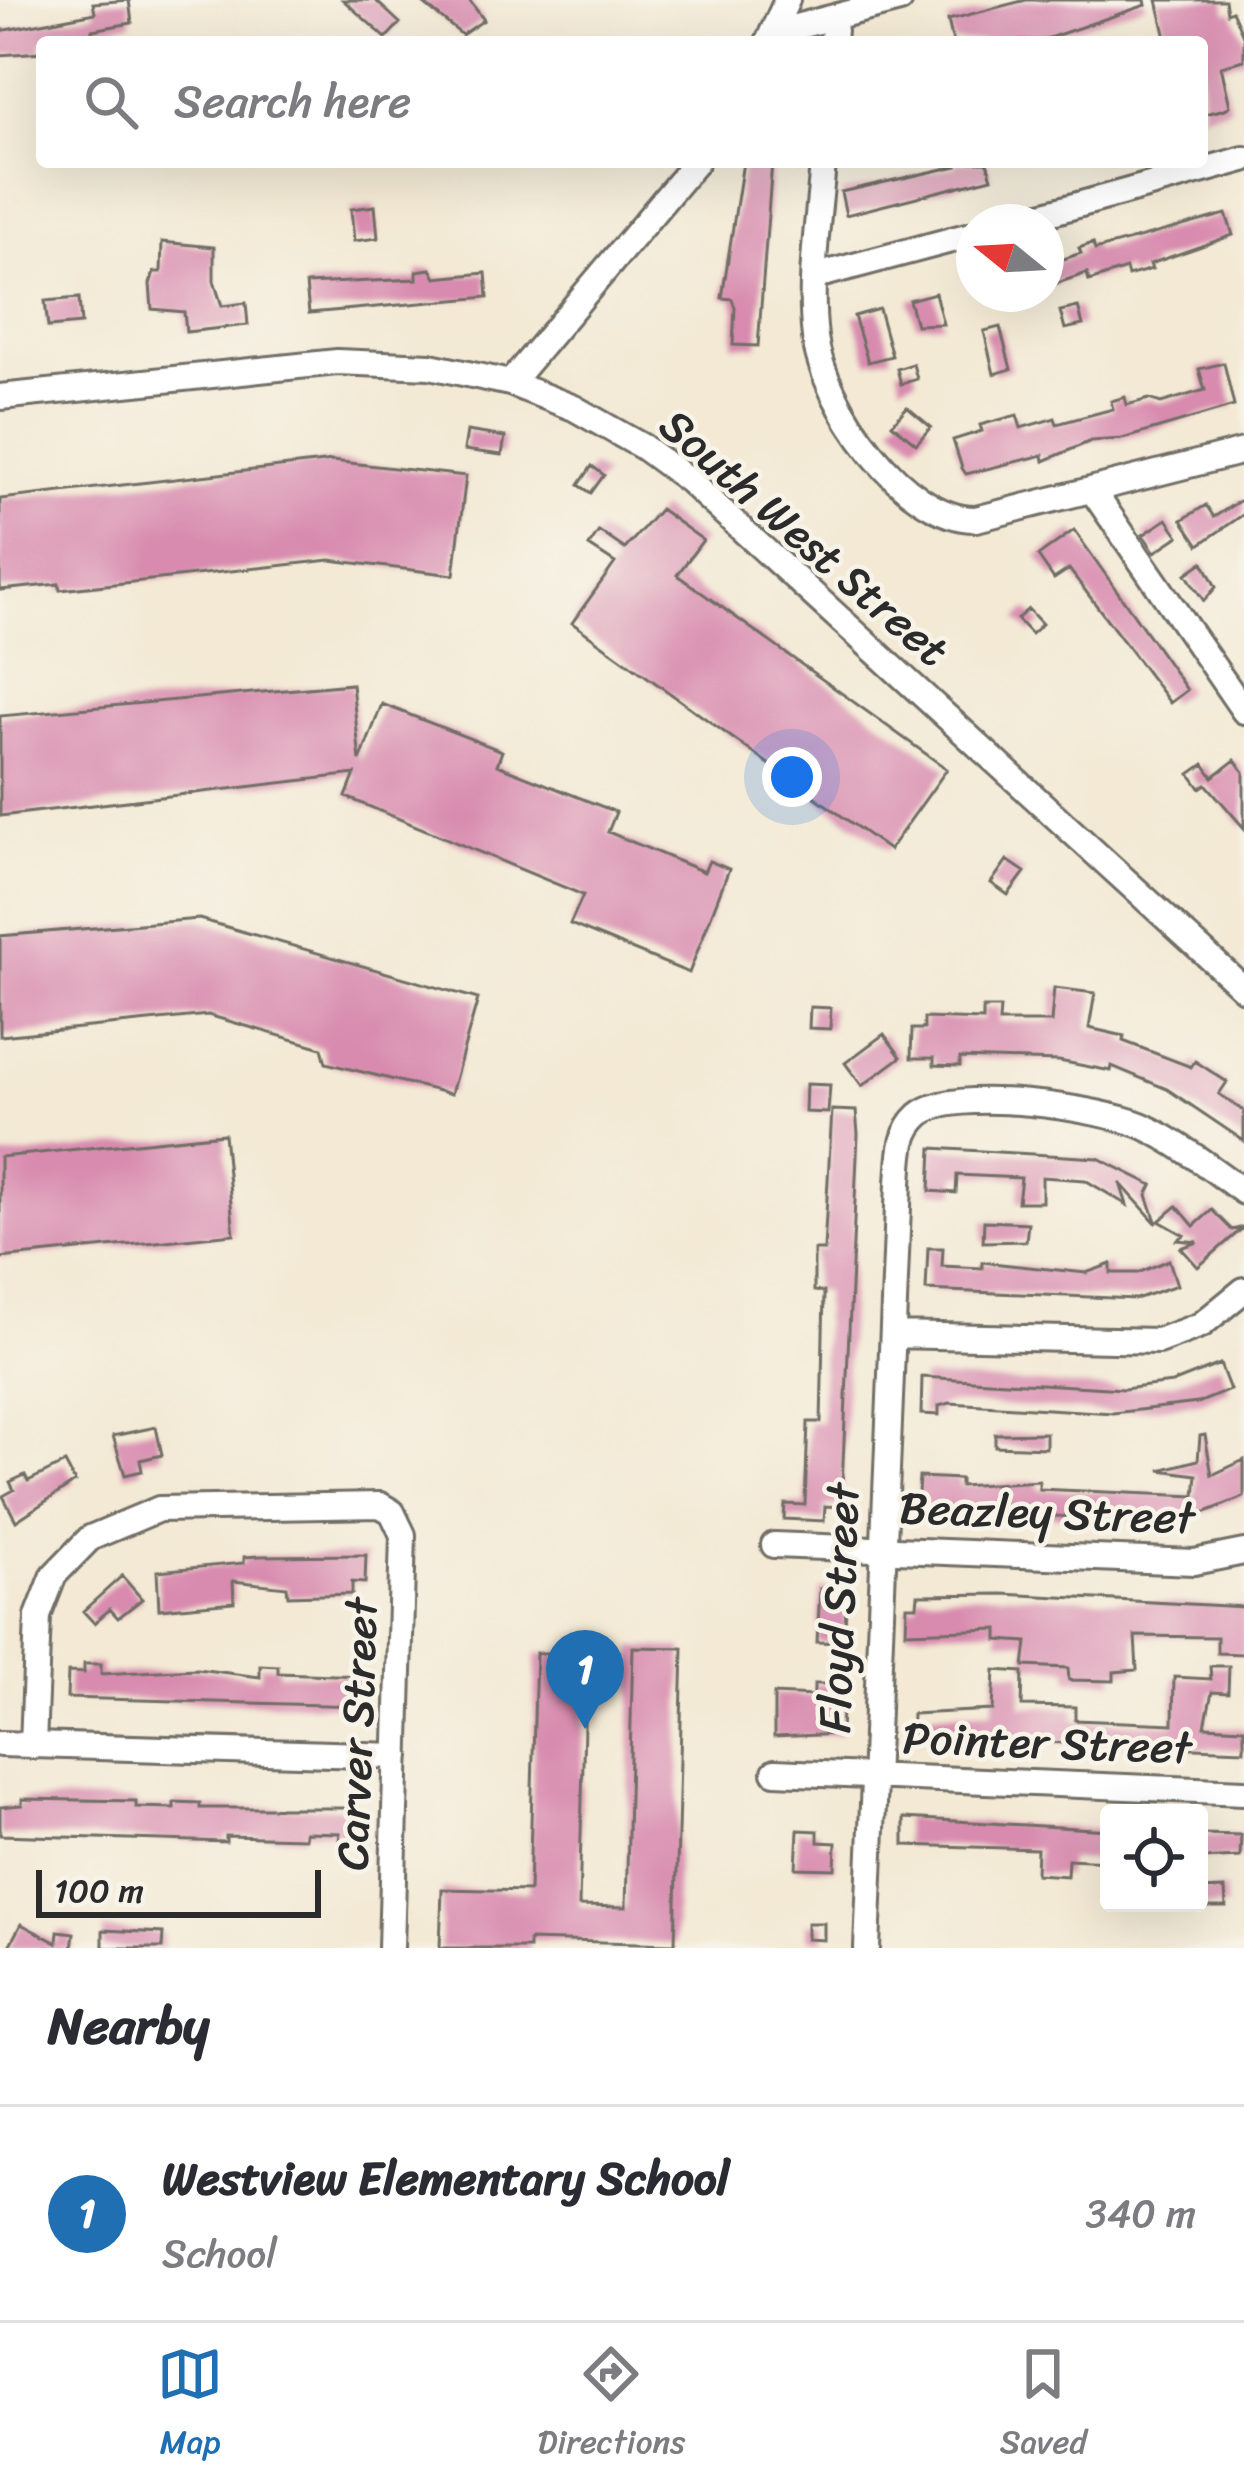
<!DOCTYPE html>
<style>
:root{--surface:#fff;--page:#f2f2f3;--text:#2b2b33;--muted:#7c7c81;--line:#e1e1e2;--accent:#1f6fb2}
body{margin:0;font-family:Sriracha,sans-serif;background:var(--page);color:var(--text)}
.controls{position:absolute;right:36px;bottom:36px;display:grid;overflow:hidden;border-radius:12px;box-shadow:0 12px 48px #0002}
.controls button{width:108px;height:108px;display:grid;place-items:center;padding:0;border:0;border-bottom:3px solid var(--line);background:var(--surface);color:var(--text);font:60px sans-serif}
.compass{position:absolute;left:956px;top:204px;width:108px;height:108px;border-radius:50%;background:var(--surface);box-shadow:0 12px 48px #0002;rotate:288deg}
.scale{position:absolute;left:36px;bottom:30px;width:285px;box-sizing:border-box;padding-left:12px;border:6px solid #2b2b2b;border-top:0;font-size:33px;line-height:42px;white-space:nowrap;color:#2b2b2b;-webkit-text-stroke:9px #f7f3e8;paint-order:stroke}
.you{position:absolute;left:792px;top:777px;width:42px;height:42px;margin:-30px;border:9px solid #fff;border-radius:50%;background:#1a73e8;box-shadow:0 0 0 18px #1a73e833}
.badge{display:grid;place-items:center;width:78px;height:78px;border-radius:50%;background:var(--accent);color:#fff;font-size:39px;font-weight:700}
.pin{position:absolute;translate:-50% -99px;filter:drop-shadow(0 3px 6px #0008)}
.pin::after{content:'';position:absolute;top:63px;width:42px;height:36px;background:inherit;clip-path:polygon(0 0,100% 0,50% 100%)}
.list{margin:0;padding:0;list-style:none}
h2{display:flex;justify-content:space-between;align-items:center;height:156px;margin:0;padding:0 48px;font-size:51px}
h2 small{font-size:39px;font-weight:400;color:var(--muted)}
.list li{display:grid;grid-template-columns:78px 1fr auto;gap:36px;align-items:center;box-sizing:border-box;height:216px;padding:0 48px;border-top:3px solid var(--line)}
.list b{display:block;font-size:45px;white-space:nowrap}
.list p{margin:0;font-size:39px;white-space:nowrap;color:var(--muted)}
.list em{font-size:39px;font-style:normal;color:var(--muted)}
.icon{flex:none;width:66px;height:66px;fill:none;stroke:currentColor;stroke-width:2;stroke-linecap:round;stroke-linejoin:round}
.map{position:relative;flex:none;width:1244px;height:1948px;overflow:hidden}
.search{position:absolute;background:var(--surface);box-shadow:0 12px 48px #0002;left:36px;right:36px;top:36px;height:132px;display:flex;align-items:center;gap:30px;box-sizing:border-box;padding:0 42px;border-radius:12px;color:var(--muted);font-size:45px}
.sheet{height:372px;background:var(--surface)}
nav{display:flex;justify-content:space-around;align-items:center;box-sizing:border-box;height:168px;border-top:3px solid var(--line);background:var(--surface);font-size:33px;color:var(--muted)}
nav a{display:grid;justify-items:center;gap:6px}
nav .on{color:var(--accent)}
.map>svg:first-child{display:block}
</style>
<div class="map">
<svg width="1244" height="1948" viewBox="0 0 1244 1948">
<rect width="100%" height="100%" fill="#f7f3e8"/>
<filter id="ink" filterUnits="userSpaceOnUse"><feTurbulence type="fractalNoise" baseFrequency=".00833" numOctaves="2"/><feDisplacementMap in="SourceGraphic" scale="24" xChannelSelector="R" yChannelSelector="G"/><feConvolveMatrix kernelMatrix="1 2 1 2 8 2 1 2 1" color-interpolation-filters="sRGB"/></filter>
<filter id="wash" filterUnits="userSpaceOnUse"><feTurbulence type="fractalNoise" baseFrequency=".004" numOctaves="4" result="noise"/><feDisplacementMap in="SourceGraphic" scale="48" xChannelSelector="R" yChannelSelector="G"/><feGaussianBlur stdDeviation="2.7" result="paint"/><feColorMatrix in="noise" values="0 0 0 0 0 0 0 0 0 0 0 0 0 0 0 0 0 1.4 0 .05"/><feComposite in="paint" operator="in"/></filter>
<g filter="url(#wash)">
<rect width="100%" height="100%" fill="#f3e9d4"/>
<g id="blocks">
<path fill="#d88baf" d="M129,0L132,23L92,30L94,42H42V52L0,55V31L95,13L93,3Z
M343,0H375L400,23L386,38Z
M419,0H469L484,20L462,35Z
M1026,0H1145L1146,5L1043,40L953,42L948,20Z
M1157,0H1225L1227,13L1232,11L1244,38V60L1221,66L1230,106L1225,109L1202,115V42H1167Z
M743,162H772L758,346L733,345L735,308L732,299L722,298Z
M956,162H987L992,178L846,215L841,192L957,166Z
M375,206L378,238L354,241L351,209Z
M1226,214L1233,235L1150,264L1152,269L1128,276L1126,269L1089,281L1087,273L1046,287V265L1081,253L1079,248L1093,243L1095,250Z
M162,242L214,247V281L222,306L246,303L248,325L186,332L184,312L152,309L150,284L154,272H161Z
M431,269L436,278L486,273L488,297L309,313L306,284L417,279V271Z
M935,293L943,324L916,325L909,300Z
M79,298L81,324L48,327L45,301Z
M1078,307L1083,325L1065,329L1060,311Z
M879,309L892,356L868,362L854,316Z
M1000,327L1011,369L994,374L984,331Z
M1224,363L1234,406L1122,439L1091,441L1044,461L1043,455L966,474L962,468L953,440L982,431L980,425L1017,415L1021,428L1055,418L1057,424L1113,409L1111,401L1125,397L1127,405L1149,399L1161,403L1205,390L1199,369Z
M913,364L917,379L901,384L897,369Z
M907,407L931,427L916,444L892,424Z
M467,431L505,437L502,455L464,450Z
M332,461L466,476L454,575L330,560L60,590L59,584L0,590V499Z
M592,466L604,475L591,493L579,485Z
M1244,498V514L1199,545L1182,520L1206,505L1214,517Z
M660,509L703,540L677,575L947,769L889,850L572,623L615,563L589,546L599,531L625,549Z
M1167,519L1179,536L1155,552L1143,535Z
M1074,530L1187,690L1170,703L1069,569L1054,579L1038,556Z
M1203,562L1216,587L1204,601L1186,574Z
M1028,609L1042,624L1031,634L1017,619Z
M352,684L360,761L382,704L502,751L497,765L616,812L608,832L704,872L709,861L729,869L689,973L570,924L583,895L346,797L355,774L0,816V716Z
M1235,760L1244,772V828L1206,784L1200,788L1190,774L1204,764L1213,777Z
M1007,860L1025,872L1008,895L991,883Z
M199,919L478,999L451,1094L326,1063L322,1048L208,1015L0,1036V936Z
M1054,988L1095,993L1089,1028L1124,1036L1123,1041L1191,1067L1195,1061L1227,1082L1219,1094L1244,1111V1141L1167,1089L1112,1066L1111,1071L1059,1061L960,1058V1066L934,1065V1058H911L912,1029H924V1018L983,1020V1008H1000L999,1022H1051Z
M810,1007L831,1008L830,1029L809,1028Z
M884,1034L901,1057L862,1086L845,1063Z
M806,1084L830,1085L828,1113L805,1112Z
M832,1110L856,1111L858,1134L841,1507L825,1506L824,1521L784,1519L785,1504L805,1505L808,1422H821L824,1292L814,1291V1250H824Z
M224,1134L234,1234L0,1258V1157Z
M932,1148L1098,1158L1152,1185L1147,1195L1157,1224L1120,1183L1127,1205L1085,1180L1042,1177V1202H1018L1021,1178L957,1175L956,1193L930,1191Z
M1177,1206L1194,1226L1212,1210L1232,1230L1244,1227L1198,1267L1181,1248L1198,1242L1178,1240L1184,1235L1159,1221Z
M984,1221L1028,1223L1026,1241L983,1242Z
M928,1248H943L942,1266L982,1268V1262L1086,1273L1111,1264V1273H1138L1169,1260L1177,1285L1136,1299L926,1290Z
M1220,1364L1230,1390L1198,1403L1113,1413L950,1403L939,1406V1415L921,1414L922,1377L1124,1389L1172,1383Z
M156,1427L162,1455L140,1460L142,1471L125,1475L113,1436Z
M1046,1433V1448L995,1446V1434Z
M1205,1435L1212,1475L1244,1460V1497L1206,1512L1123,1519L917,1510L919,1477L960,1479V1486L1039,1481V1489L1195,1496L1197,1475L1160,1470L1198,1460L1200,1436Z
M65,1463L75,1482L16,1521L3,1496L14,1490L10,1482L25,1475L28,1481Z
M366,1555L365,1583L352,1582V1594L288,1596L287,1587L233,1581L234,1602L159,1609L157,1571L244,1563V1557L260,1556Z
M122,1576L142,1599L118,1618L110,1609L94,1623L83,1611Z
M820,1589L847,1590L844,1643L817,1642Z
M1002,1594L1244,1607V1654L1217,1653V1637L1135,1636L1137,1670L1114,1672V1681L1069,1680L1068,1668L1024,1666L1027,1642L998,1640V1629L906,1632L907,1606H917L918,1595Z
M633,1647L683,1648L675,1944L529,1940V1948H440L442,1889L529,1891L536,1653L586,1654L579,1906L626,1907Z
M84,1664H101V1674L197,1669L260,1677V1665L278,1666V1673L362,1676V1706L67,1698L68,1672L84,1673Z
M1210,1666H1229L1228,1693L1212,1692L1205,1726L1244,1728V1750L911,1737L912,1714L993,1710L995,1670L1023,1672L1022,1706L1075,1707V1720L1173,1724L1174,1677L1211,1679Z
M814,1684H843L841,1734L774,1737V1694L814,1696Z
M22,1799L136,1801V1807L174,1808V1802L200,1803V1808H358V1841L339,1840L340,1833L305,1832V1838L226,1836V1842L0,1835V1807L22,1805Z
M904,1818L1109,1830V1861L1068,1859L1067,1876L1036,1874L1037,1849L904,1845Z
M798,1830L818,1831V1842L836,1843L835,1869L796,1868Z
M1199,1834L1241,1835L1240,1857L1199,1859Z
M1225,1889L1226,1907H1199V1890Z
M807,1923H824V1940L807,1939Z
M21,1924L57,1943L58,1931L74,1933L72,1948H8Z
M103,1930L163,1933L162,1948H103Z"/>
</g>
</g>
<g filter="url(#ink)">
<use href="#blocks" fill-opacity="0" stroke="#716e66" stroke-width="3"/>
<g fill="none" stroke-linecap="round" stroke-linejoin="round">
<defs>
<path id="minor" d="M772,33L900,0
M768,42L787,0
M833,42L835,17
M823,162C819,218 808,281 815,337C823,403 904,520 976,519L1244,451
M1016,222L1244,159
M816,276L974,234
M510,383L696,162
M0,397L337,362L430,366L510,383L574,408L643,447L688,480L1244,989
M1092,490L1244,711
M893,1335L1158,1341L1201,1325L1244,1290
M774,1545L1194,1562L1244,1552
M0,1744L397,1756
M33,1746L38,1616L54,1575L90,1538L159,1509L380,1505L392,1512L403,1535L391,1948
M775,1772L1244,1792
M867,1948L899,1183C901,1158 899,1133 919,1115C952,1085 1104,1109 1143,1126C1179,1143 1212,1169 1244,1192"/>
</defs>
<use href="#minor" stroke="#716e66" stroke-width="30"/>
<use href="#minor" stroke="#fff" stroke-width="24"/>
</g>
</g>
<g text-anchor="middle" stroke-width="9" stroke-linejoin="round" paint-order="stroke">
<g font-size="45" fill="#2b2b2b" stroke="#f7f3e8">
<text transform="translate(805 537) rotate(41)" y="16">South West Street</text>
<text transform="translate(1047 1512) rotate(2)" y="16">Beazley Street</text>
<text transform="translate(838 1608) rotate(-88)" y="16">Floyd Street</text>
<text transform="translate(356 1734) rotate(-88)" y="16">Carver Street</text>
<text transform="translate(1047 1742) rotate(2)" y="16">Pointer Street</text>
</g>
</g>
</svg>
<div class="controls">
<button><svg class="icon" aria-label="locate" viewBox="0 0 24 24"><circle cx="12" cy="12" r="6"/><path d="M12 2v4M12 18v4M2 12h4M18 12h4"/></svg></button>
</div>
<svg class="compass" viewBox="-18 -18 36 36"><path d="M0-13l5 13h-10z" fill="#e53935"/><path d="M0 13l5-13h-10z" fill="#7c7c81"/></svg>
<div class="scale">100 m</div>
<div class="you"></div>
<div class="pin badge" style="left:585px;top:1729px">1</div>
<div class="search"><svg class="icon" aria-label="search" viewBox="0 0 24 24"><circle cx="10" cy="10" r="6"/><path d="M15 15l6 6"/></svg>Search here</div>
</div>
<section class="sheet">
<h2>Nearby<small></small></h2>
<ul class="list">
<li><span class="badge">1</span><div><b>Westview Elementary School</b><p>School</p></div><em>340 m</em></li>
</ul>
</section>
<nav>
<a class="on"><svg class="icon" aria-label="map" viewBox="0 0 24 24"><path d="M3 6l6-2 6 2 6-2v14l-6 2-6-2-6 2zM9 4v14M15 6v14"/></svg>Map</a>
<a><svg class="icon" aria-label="directions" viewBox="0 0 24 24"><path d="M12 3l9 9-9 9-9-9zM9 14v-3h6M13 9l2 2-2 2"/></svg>Directions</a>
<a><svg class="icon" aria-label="saved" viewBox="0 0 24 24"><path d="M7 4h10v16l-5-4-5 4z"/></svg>Saved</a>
</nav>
